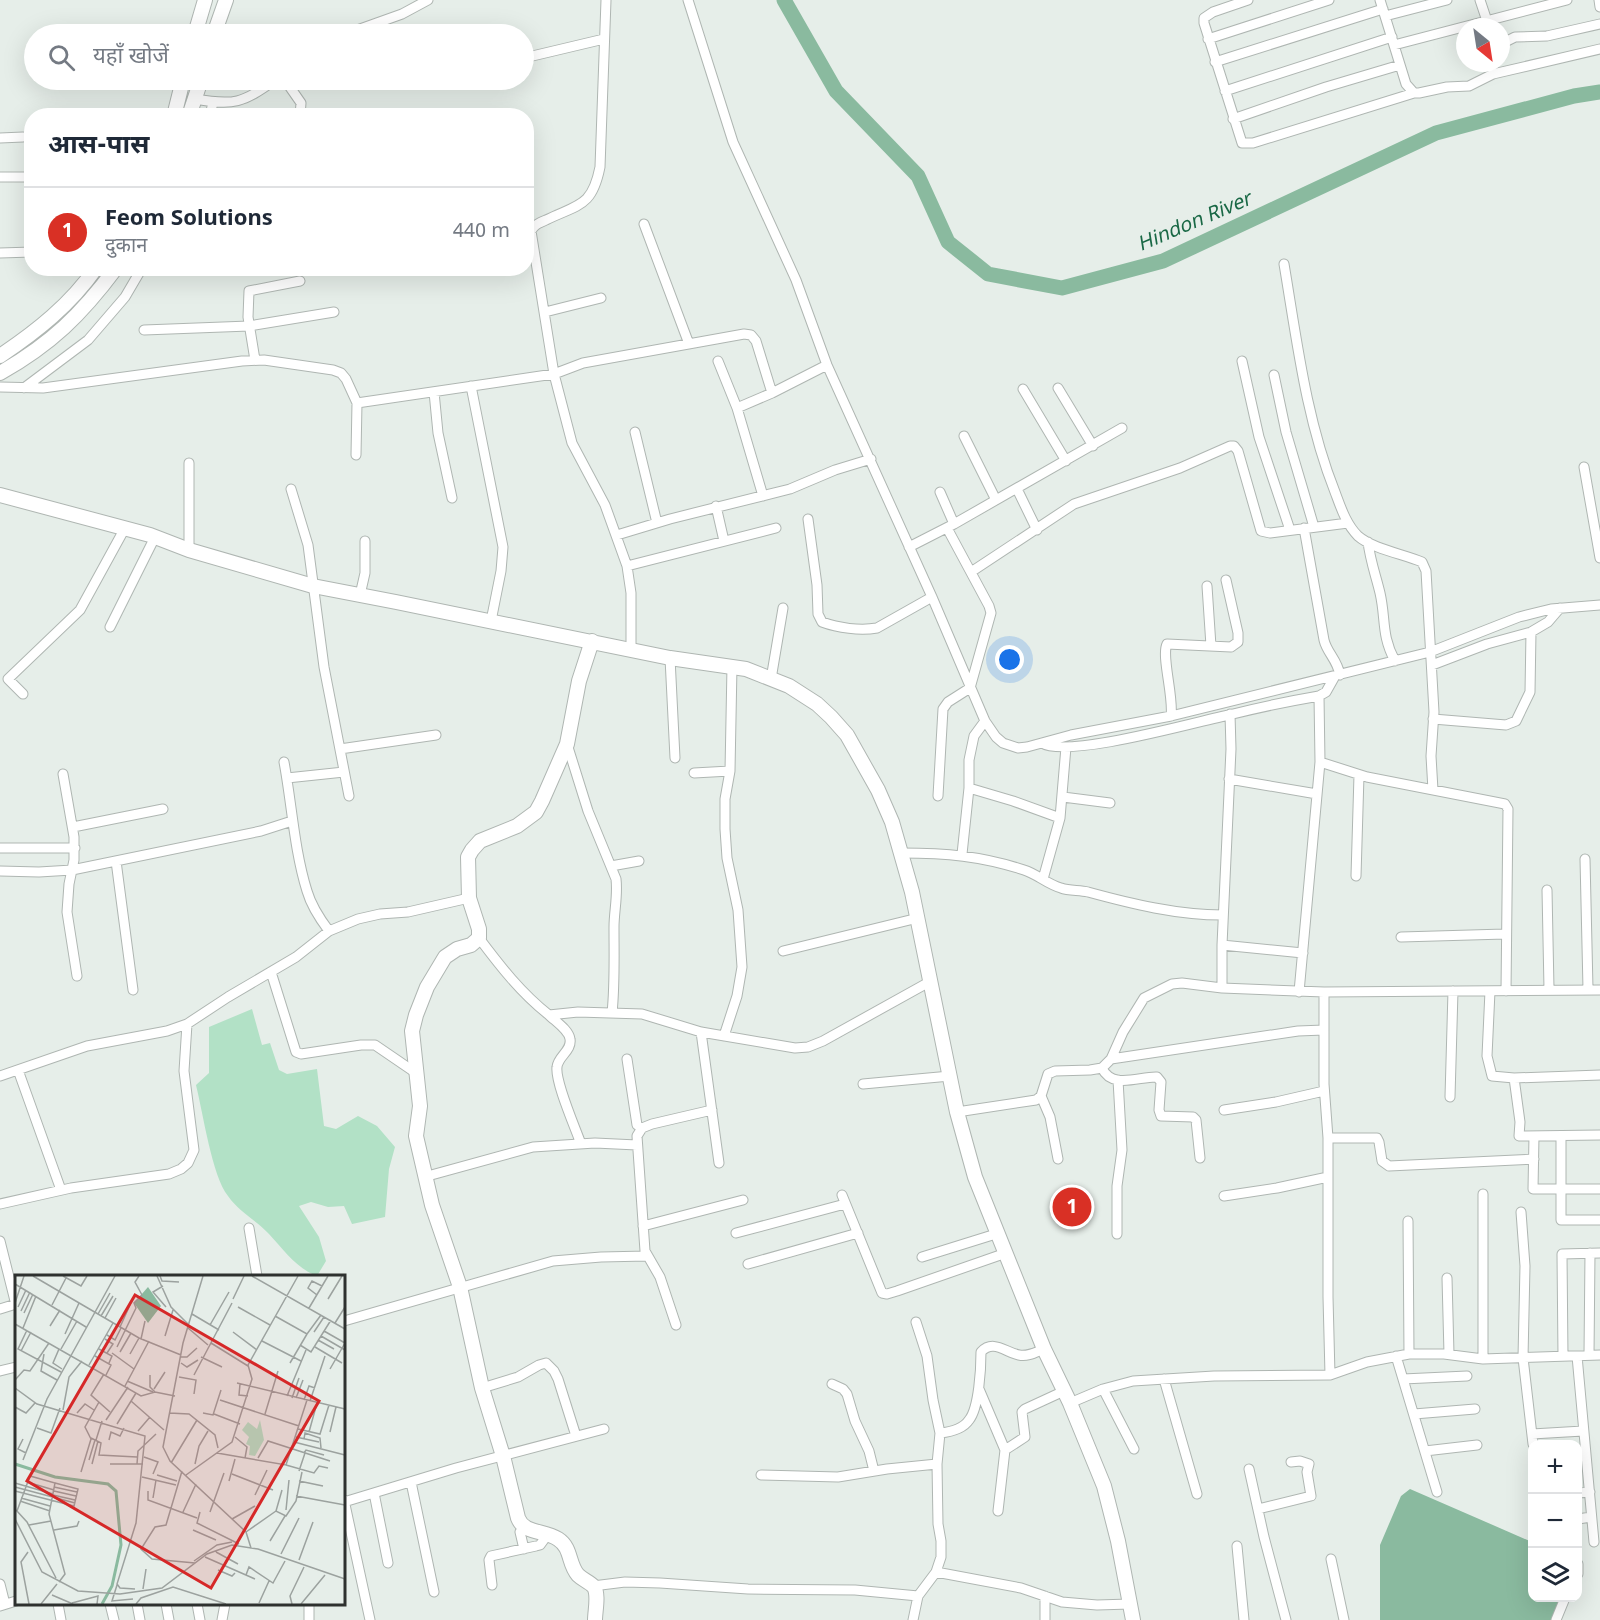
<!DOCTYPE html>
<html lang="hi">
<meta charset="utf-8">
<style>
:root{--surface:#fff;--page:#f6f6f7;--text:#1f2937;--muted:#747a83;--line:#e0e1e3;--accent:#d93025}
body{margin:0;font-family:Georgia,"Noto Sans Devanagari",serif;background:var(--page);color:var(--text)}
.controls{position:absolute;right:18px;bottom:18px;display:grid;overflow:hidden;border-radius:12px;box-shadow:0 6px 24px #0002}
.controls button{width:54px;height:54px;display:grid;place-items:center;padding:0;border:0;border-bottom:2px solid var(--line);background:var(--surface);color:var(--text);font:30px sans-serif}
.compass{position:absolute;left:1456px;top:18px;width:54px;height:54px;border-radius:50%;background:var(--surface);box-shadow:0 6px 24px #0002;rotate:150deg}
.you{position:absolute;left:1010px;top:660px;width:21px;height:21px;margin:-15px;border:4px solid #fff;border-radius:50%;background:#1a73e8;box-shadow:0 0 0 9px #1a73e833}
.badge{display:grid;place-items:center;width:39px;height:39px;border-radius:50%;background:var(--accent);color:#fff;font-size:20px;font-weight:700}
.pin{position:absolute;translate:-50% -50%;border:3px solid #fff;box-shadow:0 2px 6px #0006}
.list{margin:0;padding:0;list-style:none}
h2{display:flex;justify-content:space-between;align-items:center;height:78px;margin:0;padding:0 24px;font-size:26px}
h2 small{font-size:20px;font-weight:400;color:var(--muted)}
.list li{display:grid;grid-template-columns:39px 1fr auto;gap:18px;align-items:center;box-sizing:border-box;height:90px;padding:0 24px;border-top:2px solid var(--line)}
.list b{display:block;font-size:22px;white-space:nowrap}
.list p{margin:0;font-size:20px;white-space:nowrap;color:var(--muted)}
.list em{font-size:20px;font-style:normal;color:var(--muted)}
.icon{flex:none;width:33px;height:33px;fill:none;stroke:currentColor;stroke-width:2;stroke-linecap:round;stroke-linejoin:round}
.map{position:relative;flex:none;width:1600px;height:1620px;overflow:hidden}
.search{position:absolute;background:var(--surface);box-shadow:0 6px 24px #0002;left:24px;top:24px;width:510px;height:66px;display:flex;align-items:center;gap:15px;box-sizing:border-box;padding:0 21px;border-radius:33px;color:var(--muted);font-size:22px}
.panel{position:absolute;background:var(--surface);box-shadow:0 6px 24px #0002;left:24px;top:108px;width:510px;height:168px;border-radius:24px}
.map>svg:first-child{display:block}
</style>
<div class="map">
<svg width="1600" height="1620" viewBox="0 0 1600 1620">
<rect width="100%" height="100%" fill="#e6eee9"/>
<path fill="#b2e1c6" d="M252,1009L262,1045L270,1043L279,1070L287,1074L317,1069L324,1126L336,1129L358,1116L377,1126L395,1147L389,1169L385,1217L352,1224L344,1206L328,1207L311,1202L299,1206L319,1237L326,1261L317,1276C297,1269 283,1249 269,1234C256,1220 239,1212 228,1196C212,1176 203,1113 196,1085L209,1073V1027Z"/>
<path fill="#8aba9f" d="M1410,1489L1532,1542V1598H1563L1558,1620H1380V1545L1401,1496Z"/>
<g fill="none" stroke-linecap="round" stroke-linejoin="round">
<path stroke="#8aba9f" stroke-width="15" d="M784,0L836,91L918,176L948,242L988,274L1062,288L1163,261L1436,133L1574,96L1600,92"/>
<defs>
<path id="street" d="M606,0L600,167C592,207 579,204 546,220C539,223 534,225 531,231L554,374L572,443L605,505L627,566L631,593V650
M688,0L733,142L796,280L827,365L932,597L985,721L996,737L1003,743L1018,748L1027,747L1071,735L1171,716L1430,652L1519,617L1551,609L1600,605
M1248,0L1213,12L1204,18V23L1242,143H1253L1414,93
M1380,0L1406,84L1414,93H1419L1447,87L1469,86L1493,74L1600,49
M1480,0L1487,21
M1599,0L1600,7
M1385,16L1447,0
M346,34L402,14L428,0
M1208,39L1329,0
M1394,45L1567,0
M1501,51L1505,42L1515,37L1547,36L1600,24
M524,58L604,39
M1215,62L1383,9
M100,80H101
M285,80L301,103L300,116
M1225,91L1392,37
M195,99C235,106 242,103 275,80
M210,116L213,102
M1233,119L1326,87L1400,65
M0,138L23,137
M0,177H32
M644,224L689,344
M0,253L32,252
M1284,264C1297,341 1306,419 1335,492C1341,508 1346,524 1358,536C1373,549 1403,554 1422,562L1426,571L1434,712L1431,756L1433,790
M545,312L601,298
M144,330L249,326L334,312
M255,360L248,317L249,291L300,281
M718,361L737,408L763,496
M1242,361L1259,437L1290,530
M1274,375L1286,432L1314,527
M471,386L503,547L501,571L491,621
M0,387L43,388L242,361L264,360L333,370L341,373L346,379L357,403L356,455
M24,388L88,340L125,297L142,268
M1058,388L1093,446
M1023,389L1066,461
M434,392L438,433L452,498
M357,403L554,374L583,363L744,334L751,335L756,341L772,393
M737,408L772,393L827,365
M635,432L657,523
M964,436L996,500
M1584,467L1600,558
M291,489L308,545L324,667L349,796
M1017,489L1037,530
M940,492L954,524
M716,506L724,541
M808,519L817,585L818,614L822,622C838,628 860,631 877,628L932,597
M1304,528L1324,640C1327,653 1337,659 1340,675
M617,535L670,519L790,489L835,470L871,459
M1368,542C1370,560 1376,576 1380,593C1386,619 1381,635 1395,661
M909,547L954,524L1122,428
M189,550V463
M627,566L776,528
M971,572L1074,504L1180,468L1230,446H1234L1238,451L1261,531L1270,533L1348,523
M1207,586L1211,646
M360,595L365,573V541
M110,627L155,537
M670,658L675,758
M1432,665L1487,644L1531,632L1548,622L1560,608
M771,679L783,608
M23,694L8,679L80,610L125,528
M1171,716C1174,697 1161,656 1167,644L1231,647L1238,642V633L1226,580
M1433,719L1506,725L1516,721L1530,692L1531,632
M1042,743C1067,759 1199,721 1233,714C1261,707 1290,701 1319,696L1326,692L1335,676
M567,744L588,811L616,879C618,896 614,911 614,927C614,956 615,984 612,1013
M340,749L436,735
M284,762C292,805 294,849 307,891C311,905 320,919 329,931
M1320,762L1367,777L1505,804L1508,809L1506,991
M694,773L730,771
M63,774L74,837V860L69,884L67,912L77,976
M287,778L344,772
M1229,779L1317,794
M969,788L1013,801L1060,818
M938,796L943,709L948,702L970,688L991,613L989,606L947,528
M1063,797L1110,803
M73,827L163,809
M0,848H75
M901,853C946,853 981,856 1024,870C1037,874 1047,884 1061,888C1069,891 1079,890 1088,892C1132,904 1177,915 1223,915
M962,854L969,788V760L974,736L985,721
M1585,859L1588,989
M116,861L133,990
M611,866L639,861
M0,871L39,872L72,870L261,831L292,821
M1356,876L1359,775
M1043,879L1060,818L1066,747
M1547,890L1549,989
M1401,937L1505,934
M479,938C500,966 521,993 549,1015L578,1012L642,1014L701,1032L795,1048L808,1047L823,1041L931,981
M1222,945L1303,953
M783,951L918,918
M271,972L296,1052L301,1054L361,1045H375L416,1073
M1222,988V945L1231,749L1230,714
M1490,991L1487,1056L1492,1076L1514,1078L1600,1075
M1299,992L1320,762L1319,696
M1324,992V1084L1328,1138V1297L1330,1375
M549,1015C555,1021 569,1030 570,1039C572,1051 558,1056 557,1067C555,1082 575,1127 581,1144
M701,1032L719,1163
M724,1036L737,996L742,967L738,910L727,858L725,829V799L730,771L732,666
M627,1059L637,1125L642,1128
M1111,1059L1298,1031L1324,1030
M1102,1068C1112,1090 1140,1076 1157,1077L1161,1082L1159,1110L1161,1116L1193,1117L1196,1120L1200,1158
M18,1070L61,1190
M0,1076L87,1046L167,1031L187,1024L228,997L296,957L329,931L358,919L380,914L408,912L469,898
M1514,1078L1520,1122L1519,1136L1600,1135
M863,1084L950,1076
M1041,1096L1050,1117L1058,1159
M1450,1097L1453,991
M1224,1110L1276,1102L1324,1091
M957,1112L1036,1100L1041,1096L1048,1074L1055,1071L1090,1070L1102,1068L1111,1059L1123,1032L1144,998L1172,984L1182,983L1222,988L1324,992L1600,990
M1534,1136L1533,1189H1600
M1561,1136V1220H1600
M1328,1138H1377L1379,1142L1382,1161L1389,1166L1534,1159
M424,1177L533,1147L595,1143L637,1145
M1483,1194V1359
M842,1195L882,1293L887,1294L897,1291L1006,1253
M1224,1196L1277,1188L1328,1177
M0,1204L71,1188L169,1174L181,1169L188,1163L194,1150L184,1071L187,1024
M1521,1212L1525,1266L1523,1358L1533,1444
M1408,1221L1409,1354
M643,1226L743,1200
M249,1228L257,1276
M736,1233L845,1204
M1117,1234V1186L1122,1150L1118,1080
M0,1241L16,1305
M922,1257L999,1233
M748,1264L858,1233
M1447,1278L1449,1354
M0,1309L16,1304
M344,1321L553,1261L601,1257L647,1256
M676,1325L660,1277L645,1251L637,1136L642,1128L652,1124L712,1110
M1589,1355L1590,1253
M1396,1356L1437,1492
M1563,1356L1562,1254L1600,1253
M1577,1356L1594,1542
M0,1371L16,1367
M1164,1379L1197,1494
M1403,1379L1467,1376
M832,1384L843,1389L847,1394L855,1421L869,1451L874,1471
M482,1388L518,1377L539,1365L546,1363L554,1371L558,1379L576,1436
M979,1389L1005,1450
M1103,1389L1134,1449
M1070,1403L1103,1389L1133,1381L1214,1376L1330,1375L1367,1362L1409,1354H1444L1483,1359L1600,1355
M1414,1414L1475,1409
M940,1433C950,1432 963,1429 969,1420C979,1408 981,1368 981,1352C993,1339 1005,1352 1019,1355C1028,1357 1036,1352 1044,1349
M1532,1434L1583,1431
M1425,1451L1477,1445
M1249,1469L1264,1537L1286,1620
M761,1475L838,1477L887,1469L937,1464
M411,1482L434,1592
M374,1493L388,1563
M1578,1493L1590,1492
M344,1500L370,1620
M344,1502L456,1468L604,1429
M1258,1509L1311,1496L1307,1472L1309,1464L1300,1461L1291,1462
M998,1511L1005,1450L1025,1437L1022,1412L1025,1409L1064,1391
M1578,1519L1591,1517
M1237,1546L1244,1620
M524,1549L520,1532L525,1528
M1331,1559L1344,1620
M1578,1564V1574
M936,1572L1021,1588L1062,1602L1097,1605L1130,1604
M0,1584L5,1604
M492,1585L489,1560L491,1556L536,1546L540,1545L548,1534
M593,1586L625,1582L660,1583L748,1589L855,1590L918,1596
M58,1604L61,1620
M110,1604L114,1620
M137,1604L140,1620
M166,1604L169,1620
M197,1604L200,1620
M309,1604V1620
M0,1606L16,1601
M222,1620L225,1604
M913,1620L918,1596L936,1572L941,1557V1541L938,1524L937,1464L940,1433L933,1400L927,1356L916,1322
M1045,1620V1596
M1556,1620L1565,1598"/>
<path id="secondary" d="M195,34L205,0
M214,34L226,0
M174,116L183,80
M189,116L201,80
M0,356C37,331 70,305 96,268
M0,373C51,344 81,315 116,268
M0,495L150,535L189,550L313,586L396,602L670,658L746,669L789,686L817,704L831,717L847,735L878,790L892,822L912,892L957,1112L975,1177L1044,1349L1070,1403L1104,1486L1118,1541L1133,1620
M592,641L579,681L567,744L542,801L536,812L517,826L480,841L472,850L468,857L469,898L479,929V938L471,945L457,949L445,957L427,987L416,1015L412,1031L420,1106L416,1136L432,1205L460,1287L482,1388L503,1456L518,1518C524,1534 544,1530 558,1539C572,1548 568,1564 578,1575C583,1580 590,1582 594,1587C599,1595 595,1611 595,1620"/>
</defs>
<use href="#street" stroke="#afb6b2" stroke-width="11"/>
<use href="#secondary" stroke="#afb6b2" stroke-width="16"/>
<use href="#street" stroke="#fff" stroke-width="9"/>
<use href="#secondary" stroke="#fff" stroke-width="14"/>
</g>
<g text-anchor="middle" stroke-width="5" stroke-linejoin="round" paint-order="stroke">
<g font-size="20" font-style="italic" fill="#196845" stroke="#e6eee9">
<text transform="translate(1194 221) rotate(-23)" y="7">Hindon River</text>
</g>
</g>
<g transform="translate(15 1275)">
<rect width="330" height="330" fill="#e6eee9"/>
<path d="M245,145L249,165L240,181L234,180L235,171L231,169L234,162L227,155L233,147L242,154Z" fill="#b2e1c6"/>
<path d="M133,12L146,31L133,48L119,28Z" fill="#8aba9f"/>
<path fill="none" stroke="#8aba9f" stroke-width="3" d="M0,189L40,202L93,209L101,216L106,270L97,311L87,329"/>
<path fill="none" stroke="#9ca29f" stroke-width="1.5" d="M18,1L124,63L166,80M48,1L66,11L72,1M142,1L156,32L174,50M145,1L147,6L164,7M188,1L168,68L148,172L155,186L231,257L236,273M237,1L330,54M0,9L71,52M148,11L138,17L151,32M302,20L293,13L297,6L307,11M218,24L229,1M313,24L327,1M0,28L9,1M37,30L51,3M3,32L11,15M223,32L255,50M294,33L313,1M6,36L15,17M9,38L18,19M83,39L95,18M177,39L204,55M86,41L98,21M260,41L292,59L306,40M90,43L101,23M320,48L330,32M0,49L126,121L140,117L160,121M195,50L214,17M35,51L45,35M105,52L115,30M8,53L21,21M173,53L193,70M12,55L3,74L46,97M309,56L330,68M218,57L242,75M299,57L309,42M50,59L64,28M92,60L100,65L106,53M150,61L158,35M306,61L330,75M90,64L98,69L92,78M126,64L130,46M303,65L319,74M247,66L286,86M196,68L233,91M285,70L296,77L316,45M102,72L121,33L119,28L127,20L120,7L124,1M300,72L327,88M44,74L38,88L47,94M46,74L62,46M84,74L97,81L94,88M6,76L16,57M105,77L116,58M97,78L119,94M29,79L26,96L42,105M115,79L124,63M80,81L96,90L91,100M166,82H172L182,73M186,82L207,92M166,88L172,92L183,85M275,88L292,59M74,90L98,48M315,94L330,68M89,99L76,120L95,137M135,100V112L140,117M179,100L217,28M164,102L181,105L179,119M0,105L9,95L15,96L34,68M112,106L138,117M222,108L330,134M225,109L224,120L233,121M110,111L134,66M0,113L22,129L130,161L121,248L102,309L105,313L120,314M139,114L150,97M272,121L291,75M277,123L284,103M281,123L288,105M205,125L284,151M289,125L294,111L300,113M116,126L149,155M295,126L310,81M0,132L11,138L20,128M48,135L54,102L67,86M62,138L70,129L79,135M154,138L174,139L200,160L203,173M188,138L198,140L206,115M199,139L225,149M250,139L263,96M91,145L113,112M102,149L121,118M22,153L36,158L45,133M283,154L305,159L314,130M123,156L135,142M294,157L302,128M315,157L321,132M220,162L232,172L230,183M281,162L304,167M76,163L86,168L84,180L122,182M8,164L3,174L11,178M289,164L290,158L305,163L306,173M81,165L87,146M94,165L96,157L105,161L109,153M279,167L330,180M202,178L271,190L292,125M289,178L291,175L309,180M129,182L143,187L138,199M243,183L253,166L315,186M8,185L32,124L100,1M74,185L80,165M156,188L182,145M77,189L83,166M95,189H128M122,189L123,176L141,159M180,189L184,171L193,156M271,190L299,198L304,191L313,193M167,196L151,250L140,252L126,274L137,284L180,288M284,196L290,178M66,197L76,164L70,152L84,127M217,199L258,215M142,200L162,206M171,200L217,167L237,104L233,90L283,1M127,202L161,210M214,206L220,184M284,206L308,211M12,207L39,215M0,208L38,219M0,212L60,228M39,212L62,217M0,216L59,231L63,214L40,208M39,216L61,221M133,216V225L182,243M38,220L60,225M240,220L252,195M281,221L330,230M6,223L35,231M138,223L141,205M5,226L35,236M1,235L12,247L41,303M271,235L274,205M2,236L15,201L40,208L34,239L50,299L44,307M261,236L267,215M168,237L181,209M185,237L182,248L224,269M195,237L209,198M0,244L27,297L63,316L105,319L147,313L192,279L217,270L243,274L330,304M217,244L240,231M14,250L36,246M39,255L62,251L64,246M178,255L201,265M231,257L261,236L271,241L281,226L287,197M255,266L270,241M13,277L6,287L14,329M201,277L223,289M266,279L284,243M190,282L240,304M284,285L298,247M179,286L202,270L217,267M203,295L217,301L220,298M231,300L234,292L258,308L270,286M102,310L97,326L118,324M128,314L131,294M37,320L58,329M57,328L83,321L82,329M244,328L254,306M26,329L42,309M121,329L126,323L158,312L211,329M277,329L275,321L289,292M286,329L310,300"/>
<path fill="#d62828" fill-opacity="0.15" stroke="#d62828" stroke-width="3" d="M120,20L304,126L196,313L12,206Z"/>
<rect width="330" height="330" fill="none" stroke="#2e312f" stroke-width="3"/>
</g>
</svg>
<div class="controls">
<button>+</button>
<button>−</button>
<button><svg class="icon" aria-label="layers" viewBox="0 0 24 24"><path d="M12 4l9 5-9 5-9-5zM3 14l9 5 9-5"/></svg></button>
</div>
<svg class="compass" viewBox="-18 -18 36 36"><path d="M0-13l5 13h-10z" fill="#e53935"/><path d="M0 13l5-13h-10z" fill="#747a83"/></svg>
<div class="you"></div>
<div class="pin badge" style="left:1072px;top:1207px">1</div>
<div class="search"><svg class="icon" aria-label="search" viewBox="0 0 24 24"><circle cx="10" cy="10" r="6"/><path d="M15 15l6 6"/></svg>यहाँ खोजें</div>
<section class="panel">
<h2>आस-पास<small></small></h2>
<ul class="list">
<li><span class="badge">1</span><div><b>Feom Solutions</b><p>दुकान</p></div><em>440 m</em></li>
</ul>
</section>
</div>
